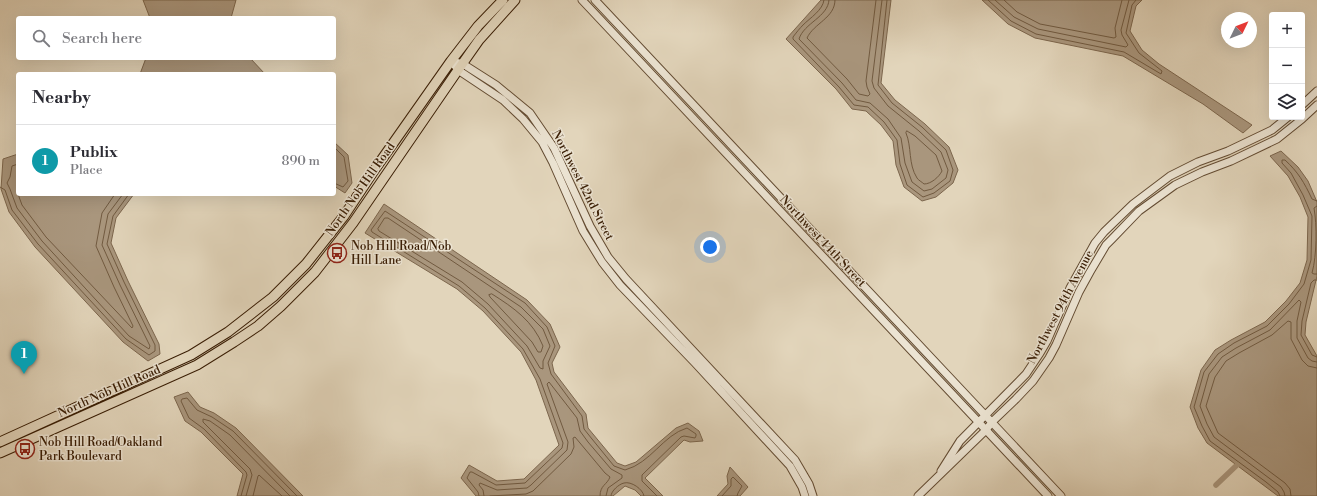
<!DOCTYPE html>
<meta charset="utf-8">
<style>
:root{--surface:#fff;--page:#f2f2f3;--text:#2b2b33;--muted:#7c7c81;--line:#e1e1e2;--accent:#d93025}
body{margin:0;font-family:"Libre Bodoni",serif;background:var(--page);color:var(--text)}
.controls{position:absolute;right:12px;top:12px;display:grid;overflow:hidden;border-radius:4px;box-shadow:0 4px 16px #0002}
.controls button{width:36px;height:36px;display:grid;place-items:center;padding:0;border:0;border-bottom:1px solid var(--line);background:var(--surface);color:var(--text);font:20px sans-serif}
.compass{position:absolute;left:1221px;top:12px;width:36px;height:36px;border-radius:50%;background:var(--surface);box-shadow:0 4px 16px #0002;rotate:47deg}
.you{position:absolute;left:710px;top:247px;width:14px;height:14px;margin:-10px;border:3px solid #fff;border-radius:50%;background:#1a73e8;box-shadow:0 0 0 6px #1a73e833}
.badge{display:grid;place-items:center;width:26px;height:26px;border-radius:50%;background:var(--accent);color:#fff;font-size:13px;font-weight:700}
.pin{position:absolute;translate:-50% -33px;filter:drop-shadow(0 1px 2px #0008)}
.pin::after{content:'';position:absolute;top:21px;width:14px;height:12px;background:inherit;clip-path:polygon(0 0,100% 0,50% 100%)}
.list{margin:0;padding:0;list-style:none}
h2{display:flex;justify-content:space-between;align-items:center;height:52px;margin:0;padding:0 16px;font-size:17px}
h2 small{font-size:13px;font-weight:400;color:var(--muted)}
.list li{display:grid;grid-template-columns:26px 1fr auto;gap:12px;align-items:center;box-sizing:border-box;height:72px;padding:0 16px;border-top:1px solid var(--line)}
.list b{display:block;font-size:15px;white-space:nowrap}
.list p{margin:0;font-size:13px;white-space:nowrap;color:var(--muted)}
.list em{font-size:13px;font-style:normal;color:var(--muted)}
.icon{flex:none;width:22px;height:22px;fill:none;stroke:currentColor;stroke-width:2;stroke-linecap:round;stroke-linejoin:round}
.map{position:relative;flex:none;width:1317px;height:496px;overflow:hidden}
.search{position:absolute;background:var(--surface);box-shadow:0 4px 16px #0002;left:16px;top:16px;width:320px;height:44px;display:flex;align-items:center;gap:10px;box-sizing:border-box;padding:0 14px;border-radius:4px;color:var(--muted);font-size:15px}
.panel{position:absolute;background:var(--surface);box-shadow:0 4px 16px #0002;left:16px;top:72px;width:320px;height:124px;border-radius:4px}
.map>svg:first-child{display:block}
</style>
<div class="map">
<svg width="1317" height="496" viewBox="0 0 1317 496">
<rect width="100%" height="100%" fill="#e2d5bb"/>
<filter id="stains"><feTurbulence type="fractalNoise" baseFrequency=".005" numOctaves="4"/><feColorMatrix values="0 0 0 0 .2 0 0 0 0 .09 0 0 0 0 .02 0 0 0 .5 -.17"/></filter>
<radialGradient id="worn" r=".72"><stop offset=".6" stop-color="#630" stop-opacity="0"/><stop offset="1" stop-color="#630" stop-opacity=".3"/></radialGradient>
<path fill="#a9967d" stroke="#7c664d" d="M143,0H236L231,18H150Z
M821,0H891L881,83L895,100L925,124L949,147L958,170L953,183L936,197L922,201L904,187L896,165L893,141L881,125L866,111L852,109L836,89L786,39Z
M982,0H1142L1136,6L1130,31L1142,50L1159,64L1252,125L1243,133L1203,104L1123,56L1035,38L1008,24Z
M146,58H250L265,74H140Z
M334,142L348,155L352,183L345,193L334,186Z
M1281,151L1298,167L1308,181L1317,202V276L1306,322L1305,335L1317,356V496H1278L1207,443L1198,428L1190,407L1201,370L1215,350L1231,340L1265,322L1286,301L1300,283L1307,260L1308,217L1300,197L1288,176L1270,156Z
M18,154V194H134L116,218L111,243L128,281L159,344L160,354L148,361L123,342L35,247L9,212L1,189L3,159Z
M384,204L527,300L550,324L560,347L552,363L554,372L586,414L588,428L617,463L625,466L636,462L676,428L688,423L699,431L703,441L690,442L684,440L645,478L663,496H641L635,490L625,486L613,496H476L461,478L469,465L497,481L524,479L559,445L536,380L521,352L483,311L457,289L365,233Z
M188,392L200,407L214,413L236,428L303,496H237L243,474L201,432L185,421L174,397Z
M730,467L748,487L740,496H717L728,484L727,476Z"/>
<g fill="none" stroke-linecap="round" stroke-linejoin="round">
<path stroke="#715a40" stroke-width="1" d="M824,0C823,10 810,18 803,25C800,28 796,33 793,37V39L839,87L854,105L868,107L884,122L897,140L900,164L907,185L923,197L934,193L950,181L953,170L946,150L922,127L892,103L878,85L887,0
M829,0C828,17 804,23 799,39L842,83L856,100L870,103L888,119L901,138L905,163L912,182L924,191L932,189L946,178L948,170L941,152L919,131L888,106L874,88L872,81L882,0
M835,0C835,18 814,23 807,38L847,79L859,94L868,96L870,94L867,87L866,81L876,0
M988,0L1011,21L1036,34L1124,52L1161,74L1162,71L1139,53L1126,33L1132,5L1136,0
M995,0L1014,17L1038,29L1126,47L1128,45L1122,35L1121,30L1129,0
M1004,0L1017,12L1040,24L1114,38L1116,37L1115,28L1122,0
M907,131L915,136L936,155L942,171C939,177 931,184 924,184C922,182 918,180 917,178C908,164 912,147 906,133Z
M334,147L344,157L348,181L343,187L334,183
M18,164L12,166L10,177L7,183L10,189L17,208L42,241L129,336L149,349L150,346L120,285L102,245L108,214L123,194
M0,187L5,190L12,210L38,244L126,339L149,355L155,351V345L124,282L107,244L113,216L129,194
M18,194L22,205L46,237L132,328L133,326L114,287L96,246L102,213L115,194
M1317,206L1314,208C1317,225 1317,255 1312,273L1314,274H1317
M385,218H388L521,307L543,329L550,346L543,361V369L540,368L527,346L488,304L462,282L379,231L378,229Z
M1317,280H1314L1311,283L1302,321L1301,335L1312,355L1317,357
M492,294C514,308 533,321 543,346L541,352H538L532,342L490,297L489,295Z
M241,496L247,475L246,472L204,429L189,418L181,401L182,399L187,398L197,410L212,417L233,431L297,496
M246,496L252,475L250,469L203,422V419L210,421L230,435L290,496
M253,496L258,476L259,475L282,496
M479,496L478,492L467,478L470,472H472L496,485L525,483L562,448L563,443L540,379L523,349L485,308L459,286L372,232L371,230L385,211L525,303L547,327L555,346L548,363L551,374L582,416L584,429L592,439L614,466L625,470C651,463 663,435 687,428L696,434V436L695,438L684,436L681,437L642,475V481L657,496
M484,496L483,490L479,485L480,483L497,490L527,488L531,485L567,450L568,442L547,384L549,382L577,418L580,431L588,442L611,469L622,475V478L608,488L606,496
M490,496L526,494L533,491L571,454L574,447L573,438L575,437L605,473L610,477C607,485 600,485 600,496
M611,496C611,491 619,484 624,483C631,481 643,489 644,496
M722,496L731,486V479L733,477L742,486L738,493L737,496
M1280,496L1278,492L1266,482L1210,441L1202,426L1194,407L1204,372L1218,354L1234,343L1267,326L1289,304L1304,284L1311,260L1312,216L1303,195L1291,173L1282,163V160H1285C1298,172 1304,182 1312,199L1317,201
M1285,496L1284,492L1281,487L1214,437L1207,424L1200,406L1209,374L1222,357L1236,348L1270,330L1299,300L1301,302L1297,321V338L1308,358L1312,361L1317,362
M1291,496L1290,489L1285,483L1218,433L1206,406L1215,377L1226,361L1239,353L1272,335L1288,321L1291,322V339L1302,360L1308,366L1317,368"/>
<path stroke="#a9967d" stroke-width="5.5" d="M1216,485L1237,465"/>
<defs>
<path id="minor" d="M582,0L1048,496
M595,0L1061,496
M451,61L463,64L496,85L530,113L554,148L590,226L608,257L626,279L795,460L809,484L813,496
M455,66L458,70L503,100L523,119L542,142L553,163L583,231L602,262L620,285L695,363L790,466L802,487L805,496
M1302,105L1317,91
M941,471L960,441L1026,374L1040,353L1047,341L1070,288L1095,243L1104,232L1133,204L1170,176L1198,162L1228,151L1272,130L1288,117
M918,496L986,430L992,422L1016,399L1033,381L1049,358L1056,345L1079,292L1090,272L1106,245L1112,239L1139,211L1175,185L1202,172L1231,161L1277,139L1302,119L1317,105"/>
<path id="major" d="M0,442L191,355L228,332L273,297L306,264L344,216L375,169L451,61L478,26L503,0
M0,453L197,365L234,342L258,326L281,306L315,272L353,223L458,70L479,40L515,0"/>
</defs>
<use href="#minor" stroke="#634b32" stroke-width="9"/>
<use href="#major" stroke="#391d04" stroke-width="11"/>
<use href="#minor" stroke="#ece4d3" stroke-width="7"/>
<use href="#major" stroke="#e2d5bb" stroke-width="9"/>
</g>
<defs>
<symbol id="bus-ring" viewBox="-11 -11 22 22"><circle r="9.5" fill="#ece4d3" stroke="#8f2418" stroke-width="1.5"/><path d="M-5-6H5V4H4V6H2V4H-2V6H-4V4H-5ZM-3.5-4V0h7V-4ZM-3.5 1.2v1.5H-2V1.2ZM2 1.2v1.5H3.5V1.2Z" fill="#8f2418"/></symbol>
</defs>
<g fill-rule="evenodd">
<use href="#bus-ring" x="326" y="242" width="22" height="22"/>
<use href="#bus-ring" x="14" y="438" width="22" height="22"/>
</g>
<g text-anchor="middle" stroke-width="3" stroke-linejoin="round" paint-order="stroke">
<g font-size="12" fill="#391d04" stroke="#ece4d3">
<text transform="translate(583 185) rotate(63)" y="4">Northwest 42nd Street</text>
<text transform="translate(360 189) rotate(-55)" y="4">North Nob Hill Road</text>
<text transform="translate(823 241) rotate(47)" y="4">Northwest 44th Street</text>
<text transform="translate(1060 307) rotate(-62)" y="4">Northwest 94th Avenue</text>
<text transform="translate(109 391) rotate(-24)" y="4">North Nob Hill Road</text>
</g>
<g font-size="12" fill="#391d04" stroke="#ece4d3" text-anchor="start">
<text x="351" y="250">Nob Hill Road/Nob<tspan x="351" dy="14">Hill Lane</tspan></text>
<text x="39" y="446">Nob Hill Road/Oakland<tspan x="39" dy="14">Park Boulevard</tspan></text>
</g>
</g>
<rect width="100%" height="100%" filter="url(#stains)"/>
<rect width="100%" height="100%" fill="url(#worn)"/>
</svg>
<div class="controls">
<button>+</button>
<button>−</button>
<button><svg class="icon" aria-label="layers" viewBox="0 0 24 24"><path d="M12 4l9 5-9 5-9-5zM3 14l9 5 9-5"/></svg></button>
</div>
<svg class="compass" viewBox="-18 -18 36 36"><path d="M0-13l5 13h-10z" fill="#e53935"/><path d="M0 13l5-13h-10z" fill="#7c7c81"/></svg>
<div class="you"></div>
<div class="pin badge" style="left:24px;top:374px;background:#0f9aa8">1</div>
<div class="search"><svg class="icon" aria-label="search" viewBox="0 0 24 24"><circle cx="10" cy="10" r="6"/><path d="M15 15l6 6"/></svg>Search here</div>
<section class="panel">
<h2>Nearby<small></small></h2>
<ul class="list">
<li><span class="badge" style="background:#0f9aa8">1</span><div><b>Publix</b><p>Place</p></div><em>890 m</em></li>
</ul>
</section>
</div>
